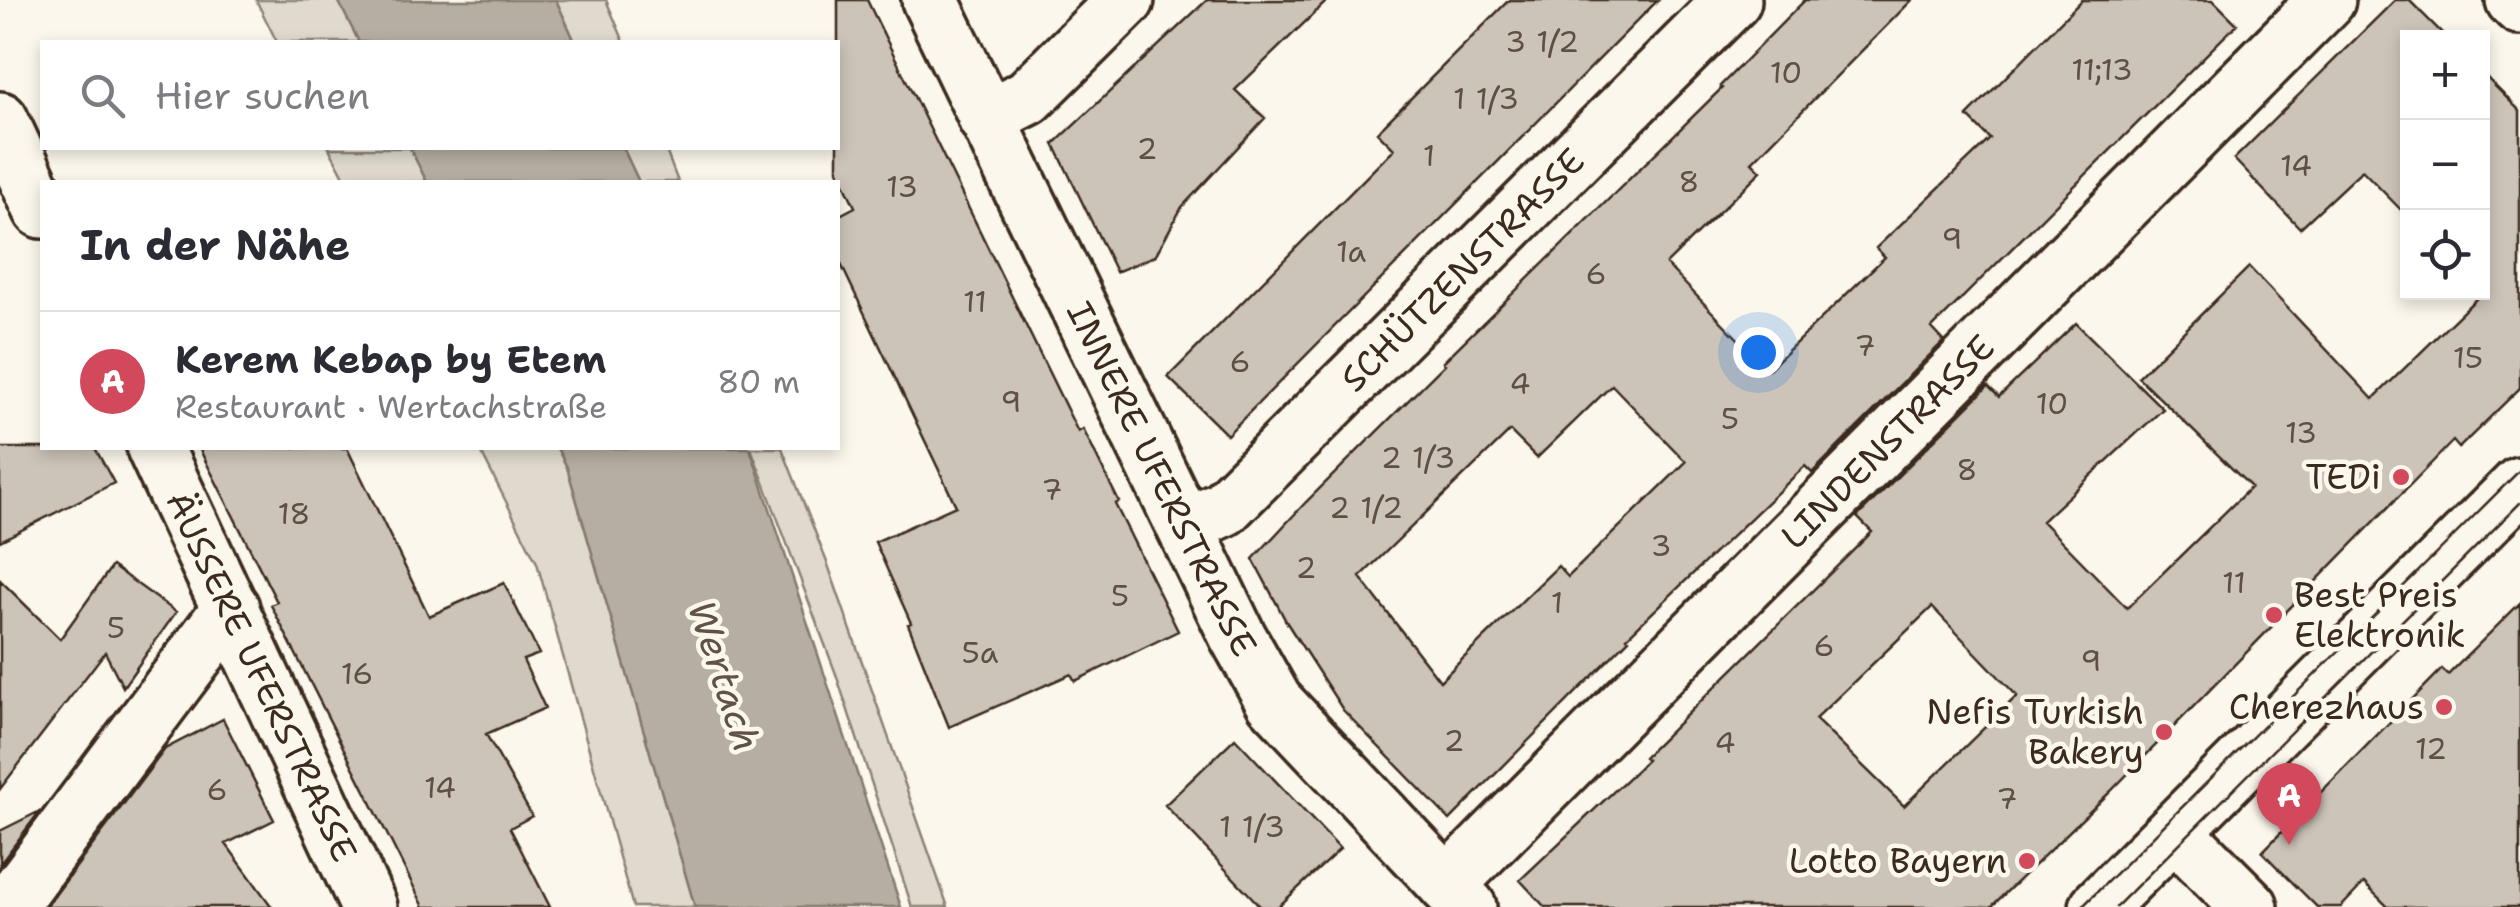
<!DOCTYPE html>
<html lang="de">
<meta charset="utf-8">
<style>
:root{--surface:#fff;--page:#f7f7f7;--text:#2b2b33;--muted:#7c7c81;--line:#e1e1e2;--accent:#d1495b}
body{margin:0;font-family:"Shantell Sans",sans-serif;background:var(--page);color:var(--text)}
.controls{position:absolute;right:30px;top:30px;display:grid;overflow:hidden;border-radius:0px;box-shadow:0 5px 15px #0003}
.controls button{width:90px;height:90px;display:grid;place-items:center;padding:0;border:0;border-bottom:2px solid var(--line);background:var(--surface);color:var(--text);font:50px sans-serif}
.you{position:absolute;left:1758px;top:352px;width:35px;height:35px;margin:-25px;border:8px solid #fff;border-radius:50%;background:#1a73e8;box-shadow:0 0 0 15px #1a73e833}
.badge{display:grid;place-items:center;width:65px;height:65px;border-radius:50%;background:var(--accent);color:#fff;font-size:32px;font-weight:700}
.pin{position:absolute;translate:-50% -82px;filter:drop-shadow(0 2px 5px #0008)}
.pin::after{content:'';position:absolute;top:52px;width:35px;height:30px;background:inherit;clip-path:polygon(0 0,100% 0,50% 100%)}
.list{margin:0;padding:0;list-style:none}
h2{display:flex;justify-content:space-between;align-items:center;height:130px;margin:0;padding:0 40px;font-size:42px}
h2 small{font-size:32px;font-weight:400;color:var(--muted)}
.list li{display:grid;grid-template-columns:65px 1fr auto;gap:30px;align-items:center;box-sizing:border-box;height:140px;padding:0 40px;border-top:2px solid var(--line)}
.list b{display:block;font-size:38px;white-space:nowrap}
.list p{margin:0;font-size:32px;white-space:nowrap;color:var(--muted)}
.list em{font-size:32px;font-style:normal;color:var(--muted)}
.icon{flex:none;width:55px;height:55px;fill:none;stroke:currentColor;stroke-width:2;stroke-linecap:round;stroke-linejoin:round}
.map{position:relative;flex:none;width:2520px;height:907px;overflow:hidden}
.search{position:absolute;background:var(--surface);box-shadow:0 5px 15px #0003;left:40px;top:40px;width:800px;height:110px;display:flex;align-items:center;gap:25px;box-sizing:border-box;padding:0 35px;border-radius:0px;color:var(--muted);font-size:38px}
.panel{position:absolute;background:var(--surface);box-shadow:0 5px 15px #0003;left:40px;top:180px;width:800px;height:270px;border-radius:0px}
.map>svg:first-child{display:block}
</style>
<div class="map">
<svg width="2520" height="907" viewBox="0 0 2520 907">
<rect width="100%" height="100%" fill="#fbf7ec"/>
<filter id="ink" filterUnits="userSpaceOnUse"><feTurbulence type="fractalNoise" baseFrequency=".01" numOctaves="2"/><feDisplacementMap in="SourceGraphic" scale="20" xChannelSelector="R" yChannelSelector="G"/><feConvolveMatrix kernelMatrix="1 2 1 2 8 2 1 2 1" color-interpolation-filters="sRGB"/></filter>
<g filter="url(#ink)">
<path fill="#dfd9ce" stroke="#8d8276" stroke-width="2.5" d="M256,0H338L359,42H277Z
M556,0H606L624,42H575Z
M329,148H410L427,182H347Z
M623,148H665L678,182H639Z
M479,448H557L567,467L695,907H633L537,563Z
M751,448H782L828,565L948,907H912L836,674Z"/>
<path fill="#b6aea2" stroke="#85796d" stroke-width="2.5" d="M338,0H556L575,42H359Z
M410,148H623L639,182H427Z
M557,448H750L901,907H695L567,467Z"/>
<path fill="#ccc4b9" stroke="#3b2a1e" stroke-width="2.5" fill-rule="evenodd" d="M838,0H867L1078,432L1083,429L1119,502L1115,504L1178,631L1075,681L1071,674L949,727L908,624L911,623L875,542L956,506L838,258V216L855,207L838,170Z
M1207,0H1328L1235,90L1265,118L1182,207L1155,256L1116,272L1054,144Z
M1509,0H1658L1227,435L1168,377L1394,149L1377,132Z
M1805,0H1912L1752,162L1761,171L1666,264L1768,370L1885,257L1876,248L1990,139L1967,116L2082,0H2213L2237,24L1932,328L1944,341L1812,473L1805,466L1627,637L1629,639L1450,820L1343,710L1287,623L1253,559L1306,502L1445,364L1443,362L1722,88L1720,86ZM1612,385L1686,462L1568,577L1558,566L1440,681L1360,577L1510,431L1537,458Z
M2395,0H2409L2447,38H2408V217L2362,170L2300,228L2234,159Z
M2482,73L2520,111V388L2459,448L2453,441L2110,792L1991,907H1545L1520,880L1647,760L1644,757L1872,532L1857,517L1988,386L1999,397L2076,323L2163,409L2042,521L2127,608L2251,487L2138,377L2249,267L2373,399L2481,294L2480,292H2482ZM1932,607L2017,696L1904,806L1815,719Z
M0,448H95L114,483L0,541Z
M199,448H347L429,616L504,583L539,654L523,660L545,708L486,734L532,816L510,828L550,907H424L271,605L277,602Z
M112,566L176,612L123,687L105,652L0,789V580L60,639Z
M2520,603V907H2388L2364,883L2341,907H2317L2262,852L2442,669L2448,675Z
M223,719L274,820L226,844L272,907H46L165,749Z
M1235,738L1340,849L1278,907H1261L1165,805Z
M40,811L0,864V831Z"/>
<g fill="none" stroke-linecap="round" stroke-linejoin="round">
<defs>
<g id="minor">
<path id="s1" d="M930,0L1237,635L1274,701L1468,907"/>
<path d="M2514,0L2520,6"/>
<path d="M986,118L1028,97L1126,0"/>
<path d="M0,120L42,210"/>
<path id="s2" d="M155,448L369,907"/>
<path id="s3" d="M1185,526L1224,508L1733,0"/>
<path d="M2174,831L2250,907"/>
<path id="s4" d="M1447,885L2327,0"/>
<path d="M7,907L231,608"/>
</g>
<path id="tertiary" d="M2098,907L2520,485"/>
</defs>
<use href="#minor" stroke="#3b2a1e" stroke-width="62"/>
<use href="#tertiary" stroke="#3b2a1e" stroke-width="62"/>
<use href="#minor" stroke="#fbf7ec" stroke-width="55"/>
<use href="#tertiary" stroke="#fbf7ec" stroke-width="55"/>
<path stroke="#3b2a1e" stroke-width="2.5" d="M2082,907L2520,470
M2116,907L2520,503"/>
</g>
</g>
<g fill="#d1495b" stroke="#fbf7ec" stroke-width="4">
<circle cx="2401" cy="477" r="10"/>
<circle cx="2274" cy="615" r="10"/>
<circle cx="2444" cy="707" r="10"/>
<circle cx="2164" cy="732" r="10"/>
<circle cx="2027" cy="861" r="10"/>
</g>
<g text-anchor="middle" stroke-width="9" stroke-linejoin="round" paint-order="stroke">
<g font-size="30" fill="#5f5045">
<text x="1542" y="52">3 1/2</text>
<text x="2102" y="80">11;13</text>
<text x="1786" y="83">10</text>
<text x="1486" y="109">1 1/3</text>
<text x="1147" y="159">2</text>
<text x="1429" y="166">1</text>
<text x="2296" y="176">14</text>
<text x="1689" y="192">8</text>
<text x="902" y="197">13</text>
<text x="1952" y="249">9</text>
<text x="1351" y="262">1a</text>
<text x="1596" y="284">6</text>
<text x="975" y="312">11</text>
<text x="1865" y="356">7</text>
<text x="2468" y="368">15</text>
<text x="1240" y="372">6</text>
<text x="1520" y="394">4</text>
<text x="1011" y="412">9</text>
<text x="2052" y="414">10</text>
<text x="1730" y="429">5</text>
<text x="2301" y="443">13</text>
<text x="1418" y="468">2 1/3</text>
<text x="1967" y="480">8</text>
<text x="1052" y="500">7</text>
<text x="1366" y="518">2 1/2</text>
<text x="294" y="524">18</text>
<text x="1661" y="556">3</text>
<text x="1306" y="578">2</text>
<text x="2234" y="593">11</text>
<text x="1120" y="606">5</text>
<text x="1557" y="613">1</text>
<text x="116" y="638">5</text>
<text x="1824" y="656">6</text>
<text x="980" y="663">5a</text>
<text x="2091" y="671">9</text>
<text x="357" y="684">16</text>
<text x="1454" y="751">2</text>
<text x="1725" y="753">4</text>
<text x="2431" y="759">12</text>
<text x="440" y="798">14</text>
<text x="217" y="800">6</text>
<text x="2007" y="809">7</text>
<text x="1252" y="837">1 1/3</text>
</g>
<g font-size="35" fill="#3b2a1e" stroke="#fbf7ec">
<text dy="12" stroke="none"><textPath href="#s3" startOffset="380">SCHÜTZENSTRASSE</textPath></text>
<text dy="12" stroke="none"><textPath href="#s4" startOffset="625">LINDENSTRASSE</textPath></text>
<text dy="12" stroke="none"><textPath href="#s1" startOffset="532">INNERE UFERSTRASSE</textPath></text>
<text dy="12" stroke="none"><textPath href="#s2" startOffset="252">ÄUSSERE UFERSTRASSE</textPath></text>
</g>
<g font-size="35" fill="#3b2a1e" stroke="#fbf7ec" text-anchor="end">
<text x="2381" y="489">TEDi</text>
<text x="2294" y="607" text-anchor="start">Best Preis<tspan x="2294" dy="40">Elektronik</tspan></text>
<text x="2424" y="719">Cherezhaus</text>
<text x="2144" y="724">Nefis Turkish<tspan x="2144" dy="40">Bakery</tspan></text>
<text x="2007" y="873">Lotto Bayern</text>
</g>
<g font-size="38" font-style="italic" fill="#605246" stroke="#fbf7ec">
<text transform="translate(724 676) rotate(72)" y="13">Wertach</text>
</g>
</g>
</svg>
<div class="controls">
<button>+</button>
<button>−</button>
<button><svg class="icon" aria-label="locate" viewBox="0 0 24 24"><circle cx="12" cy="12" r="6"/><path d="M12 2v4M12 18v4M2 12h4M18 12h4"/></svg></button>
</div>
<div class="you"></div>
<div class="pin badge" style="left:2289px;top:845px">A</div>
<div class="search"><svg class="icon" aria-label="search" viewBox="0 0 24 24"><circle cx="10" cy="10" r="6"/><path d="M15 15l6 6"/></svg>Hier suchen</div>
<section class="panel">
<h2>In der Nähe<small></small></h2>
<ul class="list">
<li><span class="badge">A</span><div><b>Kerem Kebap by Etem</b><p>Restaurant · Wertachstraße</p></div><em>80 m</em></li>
</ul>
</section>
</div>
